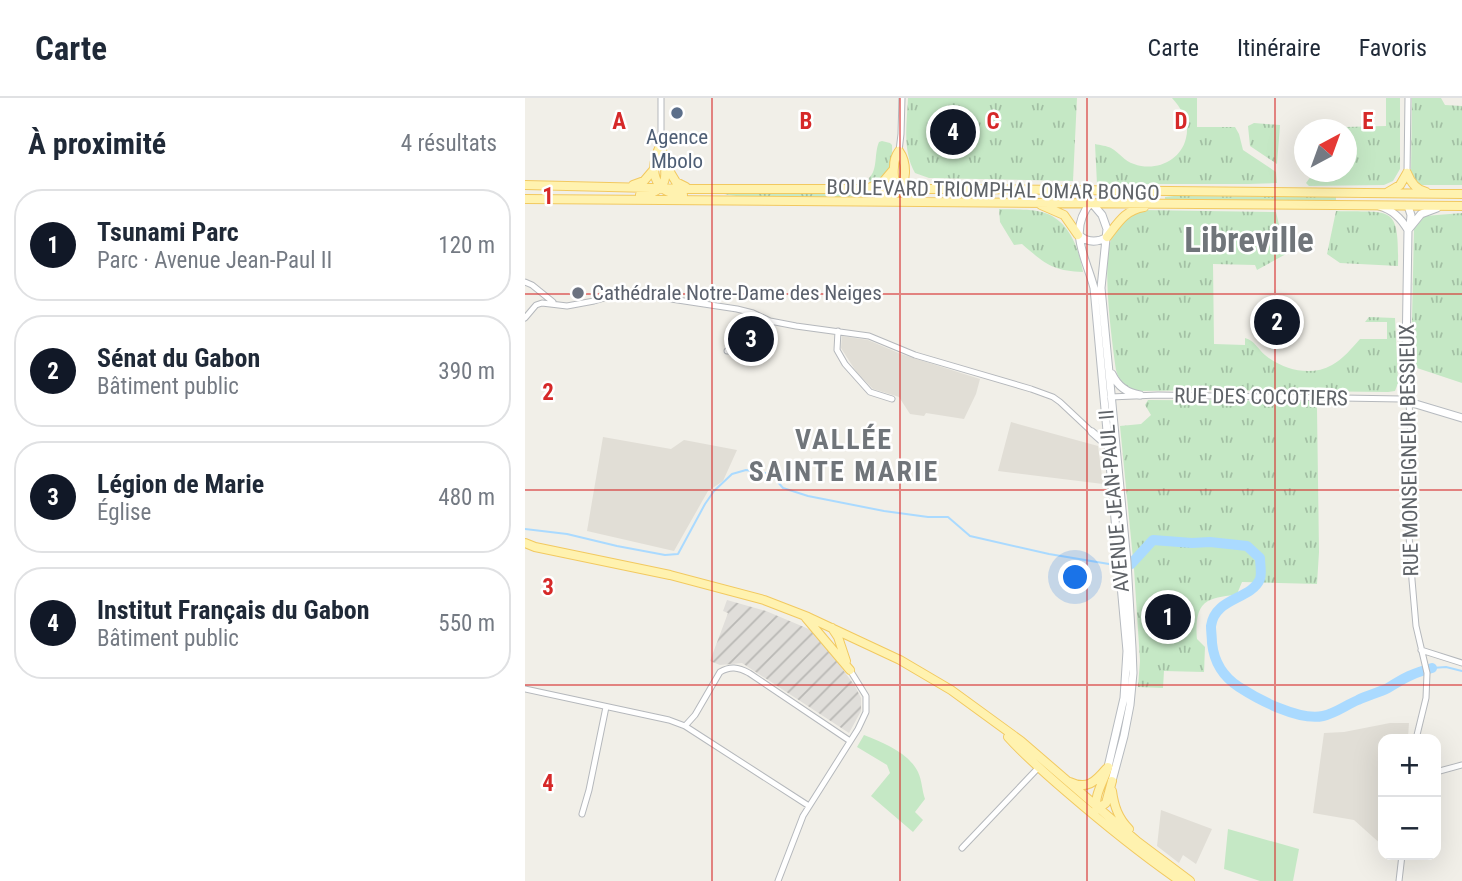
<!DOCTYPE html>
<html lang="fr">
<meta charset="utf-8">
<style>
:root{--surface:#fff;--page:#f2f2f3;--text:#1f2937;--muted:#747a83;--line:#e0e1e3;--accent:#111827}
body{margin:0;font-family:"Roboto Condensed",sans-serif;background:var(--page);color:var(--text)}
.controls{position:absolute;right:21px;bottom:21px;display:grid;overflow:hidden;border-radius:14px;box-shadow:0 7px 28px #0002}
.controls button{width:63px;height:63px;display:grid;place-items:center;padding:0;border:0;border-bottom:2px solid var(--line);background:var(--surface);color:var(--text);font:35px sans-serif}
.compass{position:absolute;left:769px;top:21px;width:63px;height:63px;border-radius:50%;background:var(--surface);box-shadow:0 7px 28px #0002;rotate:41deg}
.you{position:absolute;left:551px;top:480px;width:24px;height:24px;margin:-18px;border:5px solid #fff;border-radius:50%;background:#1a73e8;box-shadow:0 0 0 10px #1a73e833}
.badge{display:grid;place-items:center;width:46px;height:46px;border-radius:50%;background:var(--accent);color:#fff;font-size:23px;font-weight:700}
.pin{position:absolute;translate:-50% -50%;border:4px solid #fff;box-shadow:0 2px 7px #0006}
.list{margin:0;padding:0;list-style:none}
h2{display:flex;justify-content:space-between;align-items:center;height:91px;margin:0;padding:0 28px;font-size:30px}
h2 small{font-size:23px;font-weight:400;color:var(--muted)}
.list li{display:grid;grid-template-columns:46px 1fr auto;gap:21px;align-items:center;box-sizing:border-box;height:112px;margin:0 14px 14px;padding:0 14px;border:2px solid var(--line);border-radius:28px}
.list b{display:block;font-size:26px;white-space:nowrap}
.list p{margin:0;font-size:23px;white-space:nowrap;color:var(--muted)}
.list em{font-size:23px;font-style:normal;color:var(--muted)}
.map{position:relative;flex:none;width:937px;height:783px;overflow:hidden}
header{display:flex;align-items:center;gap:42px;box-sizing:border-box;height:98px;padding:0 35px;background:var(--surface);border-bottom:2px solid var(--line)}
header strong{font-size:33px}
nav{display:flex;gap:38px;margin-inline-start:auto;font-size:24px}
main{display:flex}
aside{flex:1;background:var(--surface)}
.map>svg:first-child{display:block}
</style>
<header>
<strong>Carte</strong>
<nav><a>Carte</a><a>Itinéraire</a><a>Favoris</a></nav>
</header>
<main>
<aside>
<h2>À proximité<small>4 résultats</small></h2>
<ul class="list">
<li><span class="badge">1</span><div><b>Tsunami Parc</b><p>Parc · Avenue Jean-Paul II</p></div><em>120 m</em></li>
<li><span class="badge">2</span><div><b>Sénat du Gabon</b><p>Bâtiment public</p></div><em>390 m</em></li>
<li><span class="badge">3</span><div><b>Légion de Marie</b><p>Église</p></div><em>480 m</em></li>
<li><span class="badge">4</span><div><b>Institut Français du Gabon</b><p>Bâtiment public</p></div><em>550 m</em></li>
</ul>
</aside>
<div class="map">
<svg width="937" height="783" viewBox="0 0 937 783">
<defs>
<pattern id="industrial-furrows" width="10" height="10" patternUnits="userSpaceOnUse" patternTransform="scale(1.75)"><rect width="10" height="10" fill="#e0deda"/><path d="M-1 1l2-2M0 10L10 0M9 11l2-2" fill="none" stroke="#b9b8b5"/></pattern>
<pattern id="grass-tufts" width="24" height="20" patternUnits="userSpaceOnUse" patternTransform="scale(1.75)"><rect width="24" height="20" fill="#c5e8c5"/><path d="M3 7l-1-3M5 7V3M7 7l1-3M15 17l-1-3M17 17v-4M19 17l1-3" fill="none" stroke="#a3c0a4"/></pattern>
</defs>
<rect width="100%" height="100%" fill="#f1efe8"/>
<path fill="url(#industrial-furrows)" d="M202,502L241,513L286,532L296,542L330,588L336,600V613L324,635L217,565L195,567L185,563L203,515L198,513Z"/>
<path fill="#e1ded6" d="M317,238L343,242L376,256L455,281L451,296L439,321L401,315L399,318L385,316L374,299L348,291L332,275L316,250Z
M486,324L573,348L578,386L473,373Z
M78,339L146,351L159,342L212,352L198,383L183,393L149,453L62,433Z
M865,625H884L883,639V641H858V748L829,722L788,715L799,635L819,634Z
M636,712L687,731L671,766L658,757L654,765L632,748Z"/>
<path fill="url(#grass-tufts)" d="M383,0H552L548,83L404,80L390,75C377,52 382,26 383,0Z
M647,0H672V29H710L714,36L718,52L751,74L752,85L723,86H572L570,46C575,47 582,48 586,50C595,55 599,63 609,66C630,74 656,63 661,40C665,25 657,11 647,0Z
M861,0H875V71L868,83L859,87L784,88L781,85L789,74H822V32L820,31V29L861,28Z
M887,0H916L920,7L937,8V87H895L886,75Z
M729,25L755,27L752,66L725,48L723,28Z
M357,43L365,45L367,47C368,64 364,82 345,85L344,80C353,72 349,55 354,44Z
M199,95H345V97L318,99L211,98L199,96Z
M649,98L811,99V104L640,102V99Z
M474,111C488,112 506,110 520,115C544,123 554,150 558,174C528,173 520,166 497,146L489,147L475,124Z
M614,112L751,114L761,156L732,172L730,167L688,166L689,246L720,247V240C730,243 733,251 740,257C758,272 786,279 807,267C818,261 827,250 835,241H862V224H840L844,219L870,220L873,285L870,293L863,294L688,292L617,293C604,292 594,285 591,272C587,244 576,163 587,139C592,126 603,118 614,112Z
M811,113C867,115 874,105 873,168L815,165L802,156Z
M937,115V285L886,268L889,131L900,118Z
M623,302L791,303L792,310L794,454L792,486L717,484L712,496C703,498 690,499 683,503C670,510 671,530 672,541L680,549L679,574L639,573L638,590L613,589L615,563L609,471L595,328L616,326L626,317L620,307Z"/>
<path fill="#c5e8c5" d="M339,637C358,645 383,654 393,674C397,682 397,693 400,701L390,714L398,722L388,734L346,698L365,675L362,667L332,649Z
M703,731L774,751L768,783H735L699,771Z"/>
<g fill="none" stroke-linecap="round" stroke-linejoin="round">
<path stroke="#aadaff" stroke-width="2" d="M0,431L42,436L92,448L140,457L153,456L180,406L189,393L207,376L221,372L246,376L258,390L283,398L359,413L403,419H423L445,438L524,456L590,467
M907,570L921,569L937,573"/>
<path stroke="#aadaff" stroke-width="10" d="M606,466L628,442L667,445L685,444L722,448L735,460C735,466 737,476 735,481C726,502 690,499 686,528C686,533 687,540 687,545C689,564 697,578 714,589C734,602 774,623 798,618C811,615 821,607 833,602C843,597 853,595 863,590C879,580 888,575 907,570"/>
<defs>
<path id="street" d="M136,0V46
M374,53L376,36L377,0
M882,75L883,0
M0,184L7,187L28,204
M0,220L11,207L17,205L42,208L69,203L100,194L212,211L228,215L245,223L271,228L344,238L390,257L506,291L528,299L535,304L567,334
M313,233L312,252L320,266L345,294L367,301
M202,253L244,252L245,223
M585,299L633,297L876,301L884,304L886,340L883,422L887,482L891,528L902,575L901,600L891,641
M896,552L937,565
M0,591L144,622L160,628L284,708
M160,628L170,617L195,574C205,568 213,569 224,575L325,643
M911,674L937,667
M57,716L64,692L81,609
M437,750L514,669
M253,783L278,718L333,631L341,614V598L325,572
M874,783L877,757"/>
<path id="secondary" d="M854,108C868,112 876,120 883,132L881,258L884,304L937,320
M883,108L886,117L885,129
M883,132L896,116L912,110
M554,137C563,145 572,145 582,139
M587,276C593,289 602,295 615,297
M567,334L584,349
M583,669L599,600L602,553L569,190C561,159 542,133 566,104L577,117L582,131L576,190L602,464L607,550L608,575L605,607L599,638L587,683"/>
<path id="primary" d="M136,46C124,70 126,95 158,97
M374,53C370,58 369,62 369,69C367,87 375,98 393,99
M142,69L151,84L161,89
M882,75C886,85 891,92 901,94
M0,87L168,91H447L937,96
M108,87L119,83L130,70
M346,89L357,85L368,72
M863,94L875,87L882,75
M115,97C150,94 140,70 136,46
M354,99C360,99 366,99 371,95C383,86 382,64 374,53
M0,101L937,108
M516,107L539,117L553,137
M582,139C593,125 600,112 619,109
M0,445L10,449L145,477L239,502L283,519L375,562L426,592L496,643L613,744L665,783
M281,520L325,572
M307,530L313,539L321,563
M483,639C501,659 522,677 543,695C579,726 616,756 655,783
M545,684C562,692 570,684 581,671
M587,693C589,708 593,720 604,731
M571,712L581,705L587,683
M572,712C568,698 579,683 583,669"/>
</defs>
<use href="#street" stroke="#b5b8bc" stroke-width="7"/>
<use href="#secondary" stroke="#b6babf" stroke-width="9"/>
<use href="#primary" stroke="#f2c960" stroke-width="10"/>
<use href="#street" stroke="#fff" stroke-width="5"/>
<use href="#secondary" stroke="#fff" stroke-width="7"/>
<use href="#primary" stroke="#fff2af" stroke-width="8"/>
</g>
<path fill="none" stroke="#d62828" stroke-width="2" stroke-opacity="0.55" d="M187,0V783M375,0V783M562,0V783M750,0V783M0,196H937M0,392H937M0,587H937"/>
<circle fill="#5c6f8a" stroke="#fff" stroke-width="2.5" cx="152" cy="15" r="7"/>
<circle fill="#6b7280" stroke="#fff" stroke-width="2.5" cx="53" cy="195" r="7"/>
<g text-anchor="middle" stroke-width="5" stroke-linejoin="round" paint-order="stroke">
<g font-size="21" fill="#4e5e75" stroke="#fff">
<text x="152" y="46">Agence<tspan x="152" dy="24">Mbolo</tspan></text>
</g>
<g font-size="21" fill="#5f6368" stroke="#fff">
<text transform="translate(468 92) rotate(1)" y="7">BOULEVARD TRIOMPHAL OMAR BONGO</text>
<text transform="translate(736 299) rotate(1)" y="7">RUE DES COCOTIERS</text>
<text transform="translate(884 352) rotate(-91)" y="7">RUE MONSEIGNEUR BESSIEUX</text>
<text transform="translate(589 403) rotate(-95)" y="7">AVENUE JEAN-PAUL II</text>
</g>
<g font-size="21" fill="#5b616d" stroke="#fff" text-anchor="start">
<text x="67" y="202">Cathédrale Notre-Dame des Neiges</text>
</g>
<g font-size="28" font-weight="bold" letter-spacing="2" fill="#70757a" stroke="#fff">
<text x="319" y="351">VALLÉE<tspan x="319" dy="32">SAINTE MARIE</tspan></text>
</g>
<g font-size="35" font-weight="bold" fill="#70757a" stroke="#fff">
<text x="724" y="154">Libreville</text>
</g>
</g>
<g font-size="23" text-anchor="middle" font-weight="bold" fill="#d62828" stroke="#fff" stroke-width="5" stroke-linejoin="round" paint-order="stroke">
<text x="94" y="31">A</text>
<text x="281" y="31">B</text>
<text x="468" y="31">C</text>
<text x="656" y="31">D</text>
<text x="843" y="31">E</text>
<text x="23" y="106">1</text>
<text x="23" y="302">2</text>
<text x="23" y="497">3</text>
<text x="23" y="693">4</text>
</g>
</svg>
<div class="controls">
<button>+</button>
<button>−</button>
</div>
<svg class="compass" viewBox="-18 -18 36 36"><path d="M0-13l5 13h-10z" fill="#e53935"/><path d="M0 13l5-13h-10z" fill="#747a83"/></svg>
<div class="you"></div>
<div class="pin badge" style="left:643px;top:519px">1</div>
<div class="pin badge" style="left:752px;top:224px">2</div>
<div class="pin badge" style="left:226px;top:241px">3</div>
<div class="pin badge" style="left:428px;top:34px">4</div>
</div>
</main>
